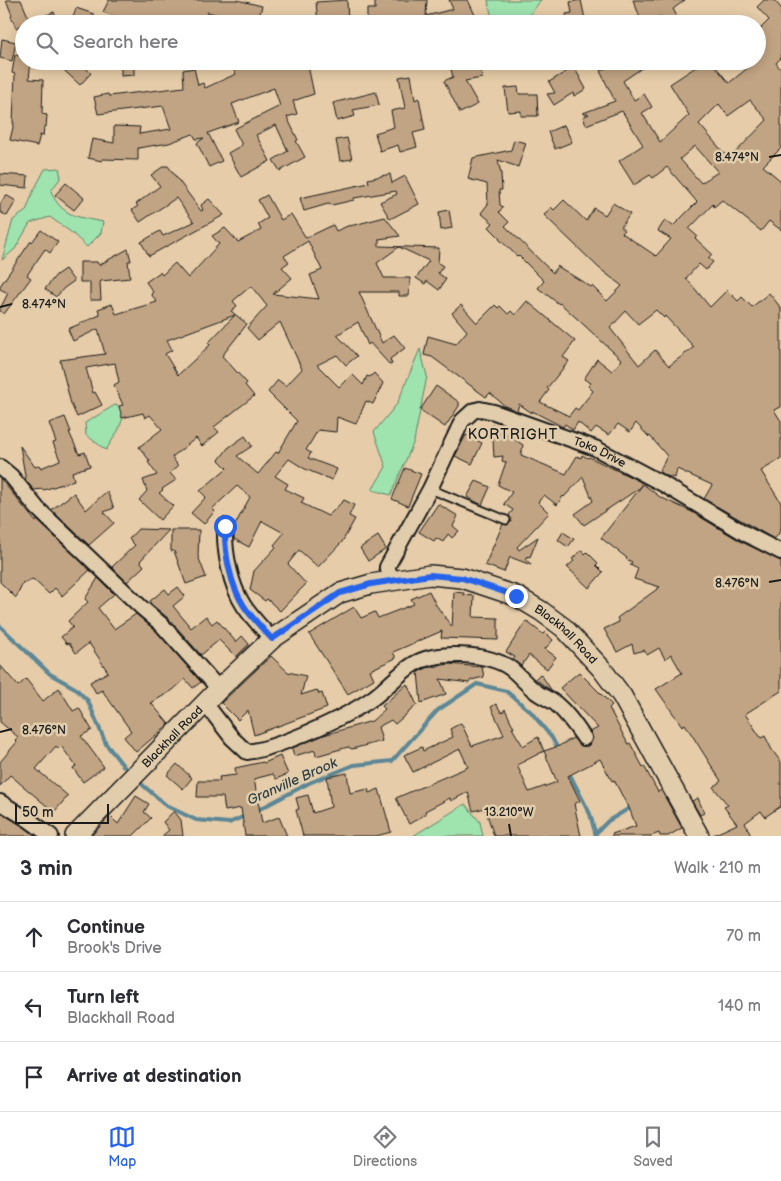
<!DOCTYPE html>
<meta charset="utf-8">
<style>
:root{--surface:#fff;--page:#f7f7f7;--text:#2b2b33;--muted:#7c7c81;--line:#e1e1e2;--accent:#2563eb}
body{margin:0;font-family:"Balsamiq Sans",sans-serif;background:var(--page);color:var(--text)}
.scale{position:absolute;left:15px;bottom:12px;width:94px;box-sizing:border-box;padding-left:5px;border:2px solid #1c1c1c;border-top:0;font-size:14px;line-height:18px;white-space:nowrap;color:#1c1c1c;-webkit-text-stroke:4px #e1cdac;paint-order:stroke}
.stop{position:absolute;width:15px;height:15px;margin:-11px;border:4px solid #2563eb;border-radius:50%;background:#fff}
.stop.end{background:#2563eb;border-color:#fff;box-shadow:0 1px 5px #0008}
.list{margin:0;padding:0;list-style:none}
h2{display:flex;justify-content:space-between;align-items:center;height:65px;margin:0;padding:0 20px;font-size:21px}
h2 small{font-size:16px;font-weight:400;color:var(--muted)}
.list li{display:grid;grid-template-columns:32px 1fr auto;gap:15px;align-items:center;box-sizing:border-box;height:70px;padding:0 20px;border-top:1px solid var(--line)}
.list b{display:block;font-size:19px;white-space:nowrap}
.list p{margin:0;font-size:16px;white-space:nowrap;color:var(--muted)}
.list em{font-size:16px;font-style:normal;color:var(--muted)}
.icon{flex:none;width:28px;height:28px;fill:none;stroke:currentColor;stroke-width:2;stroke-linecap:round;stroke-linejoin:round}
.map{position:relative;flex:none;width:781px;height:836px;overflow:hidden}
.search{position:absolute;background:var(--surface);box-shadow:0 2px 12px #0003;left:15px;right:15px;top:15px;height:55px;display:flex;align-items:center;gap:12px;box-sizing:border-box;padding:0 18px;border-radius:28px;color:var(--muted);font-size:19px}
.sheet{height:275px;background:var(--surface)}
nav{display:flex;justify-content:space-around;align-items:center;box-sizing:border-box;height:70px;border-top:1px solid var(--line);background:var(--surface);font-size:14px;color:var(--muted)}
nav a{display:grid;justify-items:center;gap:2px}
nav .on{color:var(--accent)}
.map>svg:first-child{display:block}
</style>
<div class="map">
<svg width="781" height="836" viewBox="0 0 781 836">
<rect width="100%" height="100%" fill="#e6cca8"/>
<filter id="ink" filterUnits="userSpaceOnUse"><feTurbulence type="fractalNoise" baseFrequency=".02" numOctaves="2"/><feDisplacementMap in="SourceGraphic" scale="10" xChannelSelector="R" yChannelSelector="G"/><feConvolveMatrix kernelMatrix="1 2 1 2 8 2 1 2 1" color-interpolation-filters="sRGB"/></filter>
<g filter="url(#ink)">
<path fill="#9fe3af" stroke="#5e8066" d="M488,0H541L523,24H493Z
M59,168L61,177L51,191C61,217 79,217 103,222L101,233L87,247L72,233L50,217L30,223L15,249L2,260L13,220L26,211L33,192L45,169Z
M420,349L427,376L414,441L391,495L372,490L386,467L374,432L397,404Z
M115,405L126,409L119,429L106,450L86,435L85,423Z
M465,804L480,822L483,836H413Z"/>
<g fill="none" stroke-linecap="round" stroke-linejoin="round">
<path stroke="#5c8796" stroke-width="4" d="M0,626L50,674L75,688L88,701L106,744L129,773
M568,771L590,814L596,836
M138,781L167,806L196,820L229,823L247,815
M256,811L309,783L354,765L392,761L438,710L477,684L506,691L531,712L552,738L559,751
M596,833L608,821L633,806"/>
</g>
<path fill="#c1a483" stroke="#1c1c1c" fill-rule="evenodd" d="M6,0H21L30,21L16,28L11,16L12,15Z
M109,0H237L262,6L257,24L207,12L216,24H136L103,12Z
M347,0L348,24H318L316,2Z
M375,0H427L426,16L453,9L449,0H468L475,15L465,20V22L458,24H367V9H375Z
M581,0L586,24H568L566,14L572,13L570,2Z
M633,0H685L673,9L681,24H665L662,17L641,22L638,12Z
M764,0H774L781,8V58L776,63L781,70V148L763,166L781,181V230L769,221L761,231L722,200L714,207L713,204L689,229L697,236L695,238L712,254L708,258L713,262L706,270L699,264L686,278L710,307L727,290L738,301L742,297L752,307L769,293L781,308V407L774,410L781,421V459L761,471L781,503V527L778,535L774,539L704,499L712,485L677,469L675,478L667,476L659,472L667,456L650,436L649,437L636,423L630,432L618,424L609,435L596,427L591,433L578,422L573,430L565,424L563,427L532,411V413L519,404L517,411L505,406L490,393L486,397L432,357L424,355L428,336L456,344L467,331L452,313L461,305L477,323L495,305L498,308L500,306L508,314L511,311L515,315L527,301L575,341L563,357L569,361L547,388L549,390L540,402L569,416L575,408L578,410L593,391L588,386L591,383L584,379L597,359L612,371L622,360L560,303L559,304L538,288L544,281L519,256L518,257L499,239L500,238L489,227L493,223L481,213L488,204L487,184L468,179L473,158L511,150L514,140L526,143L518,167L498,160L501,174L502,190H499L500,205L503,207L499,212L509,222L505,226L553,273L557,266L591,287L592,286L607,301L622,286L599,268L544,215L551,207L554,210L564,200L586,221L594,208L605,215L613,203L630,214L621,227L624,231L622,233L656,256L671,239L658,231L665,220L673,226L697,202L667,167L653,178L650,175L634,185L619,161L643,145L622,111L586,125L583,117L589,114H583V113L615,101L600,71L619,61H652L623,81L634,100L644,94L652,107L642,113L660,142L689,115L670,84L705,61H711L729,83L749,67L743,61H757V32L769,20L757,7ZM750,100L767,120L729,159L699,124L719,104L728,116ZM695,146L718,172L701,183L680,159ZM656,310L664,318L665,316L694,347L669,366L655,350L639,365L610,328L626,311L638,324Z
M76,8L94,14L91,24H81L72,21Z
M54,12L59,24H47L44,16Z
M2,39L16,42L12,61L0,58Z
M15,55L24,56V61H31L29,79L43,80L42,114L47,115L46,127H44L43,136L40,135L37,146L10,140L14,123H13L15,74L12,73Z
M54,61H78L91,73L80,85Z
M229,61H307L314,94L293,101L297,114L287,117L298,140L296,141L305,157L280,171L273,160L288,151L276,125L256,135L270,161L241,177L228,153L242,145L234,129L280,106L274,88L232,104L239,122L208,133L222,161L209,167L197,143L204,138L196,139L193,134L169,143L138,148V160L102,159V161L88,158L92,139L114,143V126L140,127L139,134L171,129L163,106L98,114L94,97L108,94L109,96L184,87L183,70L194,68L198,85L203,83L205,88L236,74Z
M449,61H479L482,78L465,81L478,104L460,113L444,81L453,77Z
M134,62V75L121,76V63Z
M574,67L586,89L574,96L573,93L554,105L547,94L555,93L549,82Z
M411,75L415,100L419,98L425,130L413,133L417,147L400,152L398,145L380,151L375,133L394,127L391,111L405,108L399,77Z
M518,87L519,94H537L538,116H521V111L508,112L505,88Z
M376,92L379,105L353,110L355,116L337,121L333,103Z
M564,125L572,142L555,149L548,132Z
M347,138L352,159L340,161L336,140Z
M164,166H168L201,211L203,210L201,205L209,199L224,215L149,256L141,242L160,231L163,236L194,222L176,198L140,222L132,210L138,206L136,204L160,186L151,175Z
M0,174L28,176L27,188L0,185Z
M390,174L392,183L405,176L419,204L390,219L380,202L397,194L396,191L354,198V200L332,205L328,204L304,211L300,198L369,183L368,179Z
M66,183L84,198L74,210L55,195Z
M6,195L16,201L7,216L0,212V204Z
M267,195L281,220L291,214L306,238L333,225L336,231L350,225V226L385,217L400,236L379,239V246L439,248L438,263L443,266L438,273L446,279L439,290L427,281L425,284L416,278L429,261L399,247L377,263L384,278H410L409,296H399V292H359L382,343L394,335L405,348L390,359L392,364L390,365L370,343L368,345L358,322L337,335L357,356L346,365L337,355L317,365L339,387L352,374L363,385L367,376L370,377L374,373L383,383L373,404L366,401L356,424L337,417L336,432L318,430L306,450L311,453L308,458L337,469L332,480L305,469L289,459L275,476L288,484L285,489L304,498L301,503L328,516L344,500L354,505L349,516L355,519L342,542L318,567L299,550L288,564L306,584L280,611L267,599L265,601L250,590L254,571L276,547L274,545L284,533L262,521L249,547L234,539V527L250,497L237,486L212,509L215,511L204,524L191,513L206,497L200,491L227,468L219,460L228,448L245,436L252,446L237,456L258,474L276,452L278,453L297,421L268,392L278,380L286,386L302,369L280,322L258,340L247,328L267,306L251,286L233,301L237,306L231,311L247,324L222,356L247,383L245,385L254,396L214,427L219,432L202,446L196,438L172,457L178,466L170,473L176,480L162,489L163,490L159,493L173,506L160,520L139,500L147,491L143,480L157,475L148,462L150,461L139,447L162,429L150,415L145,418L143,413L122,418L119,406L123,405L114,385L119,382L115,363L86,368L93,393L95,392L102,405L77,417L71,404L60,360L105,354L98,329L73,341L68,329L100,315L98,309L112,304L116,314L157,302L151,294L153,292L146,282L160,272L162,275L175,263L188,278L219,244L212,236L225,228L238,242L261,230L258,224L268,218L258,200ZM308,241L322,270L310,275L319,299L273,294L292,278L282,267L289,262L284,256ZM235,315L208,343L210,345L178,375L165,354L172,350L167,340Z
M449,210L452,228L441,230L439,212Z
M41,230L58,242L50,253L45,249L27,275L31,278L4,314L0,311V309L8,293L0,289V286L31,241L32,242Z
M128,249L131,261H128L130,278L101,281L100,282L101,300H90V282H80V262H97L99,265Z
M65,269L74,281L64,288L56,297L45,289L56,275Z
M436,386L459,402V406L445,427L420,410Z
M65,417L71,432H69L79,454L85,452L90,466L72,472L74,480L44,490L43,489L34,490L26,481L20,446L35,467L39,465L41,468L60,460L53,443L56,442L49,423Z
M492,424L523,445L521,455L566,474L577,456L581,458L582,455L588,458L589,457L641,482V487L643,484L660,497L692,512L742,542L781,561V691L745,714L761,738L765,736L772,750L781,762V806L765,817L761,811L745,823L751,836H711L737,824L724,807L728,805L713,787L721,781L685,724L682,726L656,689L682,673L671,654L665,659L659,648L647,655L644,650L634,653L632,644L617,652L604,629L619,622L617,618L660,587L634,579L638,569L630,565L632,562L626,559L627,558L601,538L641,487L584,525L575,514L593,501L583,477L564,497L563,496L557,505L544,495L538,502L549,513L517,547L519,550L538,537L530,557L528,556L526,559L531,565L510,557L504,572L485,565L503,524L507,525L511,522V519L509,515L513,510L504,504L512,492L498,485L506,462L502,461L503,456L494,457Z
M466,435L482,443L472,464L455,456Z
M405,468L421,474L408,506L392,499Z
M0,478L36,522L37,520L90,570L62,596L55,588L49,594L33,579L23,583L16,598L0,582Z
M476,481L490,487L482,505L467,497Z
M107,491L114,508L104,512L114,523L89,545L51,510L74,493L86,510Z
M438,504L458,516L453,526L459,531L452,538L448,534L443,542L436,538L434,541L419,532Z
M138,529L169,530L140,561L144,566L127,582L112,567L135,545L129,539Z
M171,530H199L198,556L206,577L186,584L174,551H171Z
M563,532L574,539L568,547L558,540Z
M378,536L386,549L368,561L360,548Z
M582,550L585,554L587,552L598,563L596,565L603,572L589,588L567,567L574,561L572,559Z
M98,578L114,594L98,608L114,629L136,614L156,631L201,682L193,688L185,679L173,690L151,703L169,724L136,752L124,737L131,731L102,690L96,693L90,682L108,672L89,643L76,653L69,643L67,644L61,637L73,627L68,621L88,602L85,599Z
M178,587L185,596L173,606L191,628L206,616L212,624L217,620L236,642L242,636L249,644L236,657L219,640L201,655L169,619L151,604L150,601L165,589L169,594Z
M429,591L436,605L452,627L454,592L464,593V595L474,596L473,617L498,618V640L441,638L442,631L393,652L396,658L370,670L374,679L348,694L309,634L354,607L361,618L375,612L378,618L414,604L411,599Z
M526,621L543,634L545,632L553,640L545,649L556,657L547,669L529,655L521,666L513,660L515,657L506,652Z
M271,656L288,672L306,676L301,695L317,690L319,694L322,693L327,708L254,735L248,710L238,720L221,703Z
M449,664L482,667L484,677L471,680L469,683L440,679L446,694L421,703L418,672L427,668Z
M0,665L18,686L26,679L43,701L59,688L73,711L79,708L92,730L81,736L104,767L83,782L73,768L76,766L61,746L58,749L56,746L36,769L68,796L54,812L10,775L0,786V762L17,742L15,740L18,737L0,722Z
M579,672L612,705L609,708L628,744L630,743L643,767L644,766L658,792L661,790L682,828L668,836H660L659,833L651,836H612V834L636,826L628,805H627L614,780L612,781L600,759L568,776L580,801L574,804L581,836H494L485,808L473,811L468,792L451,801L450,798L425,811L426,814L409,824L396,798L468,767L460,749L413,772L404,755L422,747L423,751L453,737L450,729L461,723L472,746L504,735L491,707L496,704L502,713L505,709L514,728H512L523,746L538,737L544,751L559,746L573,738L581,746L589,745L593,738L590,732L598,728L560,688ZM544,751L557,782L529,792L517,765Z
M540,674L544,679L552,691L535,679Z
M407,684L417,705L395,724L391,720L378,727L382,741L352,749L348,747L316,756L315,750L294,756L292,748L324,735L372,721L385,709L382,706Z
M280,756L288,774L276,779L273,774L254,779L262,823L279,817L287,836H245L241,808L225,811L223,797H197L198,781H220L219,777L236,775L235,768L263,762L264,763Z
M177,764L192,778L183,789L167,775Z
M347,773L350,793L368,789L369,793L379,789L391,832L376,836H303L296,810L299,809L296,798L308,795L313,813L331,807L327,777Z
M136,796L149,804L144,812L151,818L133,836H91L110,816L118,824Z
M698,798L704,813L700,815L692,801Z
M174,811L181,820L183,836H162L169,830L163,822Z
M0,812L24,827L36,836H0Z"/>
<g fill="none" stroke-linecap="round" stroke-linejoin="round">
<defs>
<path id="lane" d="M430,489L506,520"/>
<g id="street">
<path d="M0,467L11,476L37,508L141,607L162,625L219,689"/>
<path d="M225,526C224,551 230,585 244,606C252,618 262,628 272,639"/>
<path id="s1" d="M393,581L387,567L430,489L462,421L473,411L480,409L494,412L595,448L663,484L746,534L781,552"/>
<path d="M205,703L232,738L247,752C280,748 346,717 373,698C387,688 399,673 414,664C437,650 488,653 510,668C519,675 526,684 535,691C541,696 549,699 555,703C567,713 575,725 584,738"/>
<path d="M0,802L29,820L51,836"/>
</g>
<g id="secondary">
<path id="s2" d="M75,836L219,689L272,639L340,593L371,584L430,575L462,578L516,596L541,611L564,628L601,668L622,696L699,836"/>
</g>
</defs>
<use href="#lane" stroke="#1c1c1c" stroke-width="11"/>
<use href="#street" stroke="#1c1c1c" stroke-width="18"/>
<use href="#secondary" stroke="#1c1c1c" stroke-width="22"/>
<use href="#lane" stroke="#e1cdac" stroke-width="7"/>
<use href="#street" stroke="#e1cdac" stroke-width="14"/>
<use href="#secondary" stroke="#e1cdac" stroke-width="19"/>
</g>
</g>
<g fill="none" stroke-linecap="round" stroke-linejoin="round" filter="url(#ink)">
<path stroke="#2563eb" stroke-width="6" d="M225,526C224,551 230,585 244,606C252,618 262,628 272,639L340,593L371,584L430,575L462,578L516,596"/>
</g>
<path fill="none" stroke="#1c1c1c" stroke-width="2" d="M769,157L781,155M0,307L12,304M769,582L781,580M0,732L12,729M509,824L511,836"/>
<g text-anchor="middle" stroke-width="5" stroke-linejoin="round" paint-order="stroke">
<g font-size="12" fill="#1c1c1c" stroke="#e1cdac">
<text dy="4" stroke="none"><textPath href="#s1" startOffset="329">Toko Drive</textPath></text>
<text dy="4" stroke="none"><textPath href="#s2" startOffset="605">Blackhall Road</textPath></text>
<text dy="4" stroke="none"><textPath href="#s2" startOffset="139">Blackhall Road</textPath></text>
</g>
<g font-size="14" letter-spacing="1" fill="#1c1c1c" stroke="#e1cdac">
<text x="513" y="439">KORTRIGHT</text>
</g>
<g font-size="14" font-style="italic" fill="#314045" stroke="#e1cdac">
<text transform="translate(292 781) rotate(-24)" y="5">Granville Brook</text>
</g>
</g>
<g font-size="12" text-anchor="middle" fill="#1c1c1c" stroke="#e1cdac" stroke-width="5" stroke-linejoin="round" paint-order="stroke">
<text x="737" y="161">8.474°N</text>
<text x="44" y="308">8.474°N</text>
<text x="737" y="587">8.476°N</text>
<text x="44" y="734">8.476°N</text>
<text x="509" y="816">13.210°W</text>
</g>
</svg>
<div class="scale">50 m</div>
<div class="stop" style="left:225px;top:526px"></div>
<div class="stop end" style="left:516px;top:596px"></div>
<div class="search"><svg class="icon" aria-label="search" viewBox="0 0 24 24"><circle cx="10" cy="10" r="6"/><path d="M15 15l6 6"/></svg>Search here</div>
</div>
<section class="sheet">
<h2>3 min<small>Walk · 210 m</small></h2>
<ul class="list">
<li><svg class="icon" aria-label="ahead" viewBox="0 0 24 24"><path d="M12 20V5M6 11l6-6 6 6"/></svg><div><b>Continue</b><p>Brook's Drive</p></div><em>70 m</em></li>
<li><svg class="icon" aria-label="left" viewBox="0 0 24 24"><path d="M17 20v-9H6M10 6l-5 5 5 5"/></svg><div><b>Turn left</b><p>Blackhall Road</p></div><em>140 m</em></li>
<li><svg class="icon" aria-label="arrive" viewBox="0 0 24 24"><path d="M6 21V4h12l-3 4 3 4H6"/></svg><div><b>Arrive at destination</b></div></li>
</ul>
</section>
<nav>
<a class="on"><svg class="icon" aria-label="map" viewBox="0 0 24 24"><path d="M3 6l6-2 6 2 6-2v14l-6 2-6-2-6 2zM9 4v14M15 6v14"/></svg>Map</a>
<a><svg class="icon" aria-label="directions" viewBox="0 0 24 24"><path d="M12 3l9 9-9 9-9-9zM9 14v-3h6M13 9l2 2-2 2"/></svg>Directions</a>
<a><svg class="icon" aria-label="saved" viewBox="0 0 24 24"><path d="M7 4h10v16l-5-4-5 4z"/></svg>Saved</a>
</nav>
